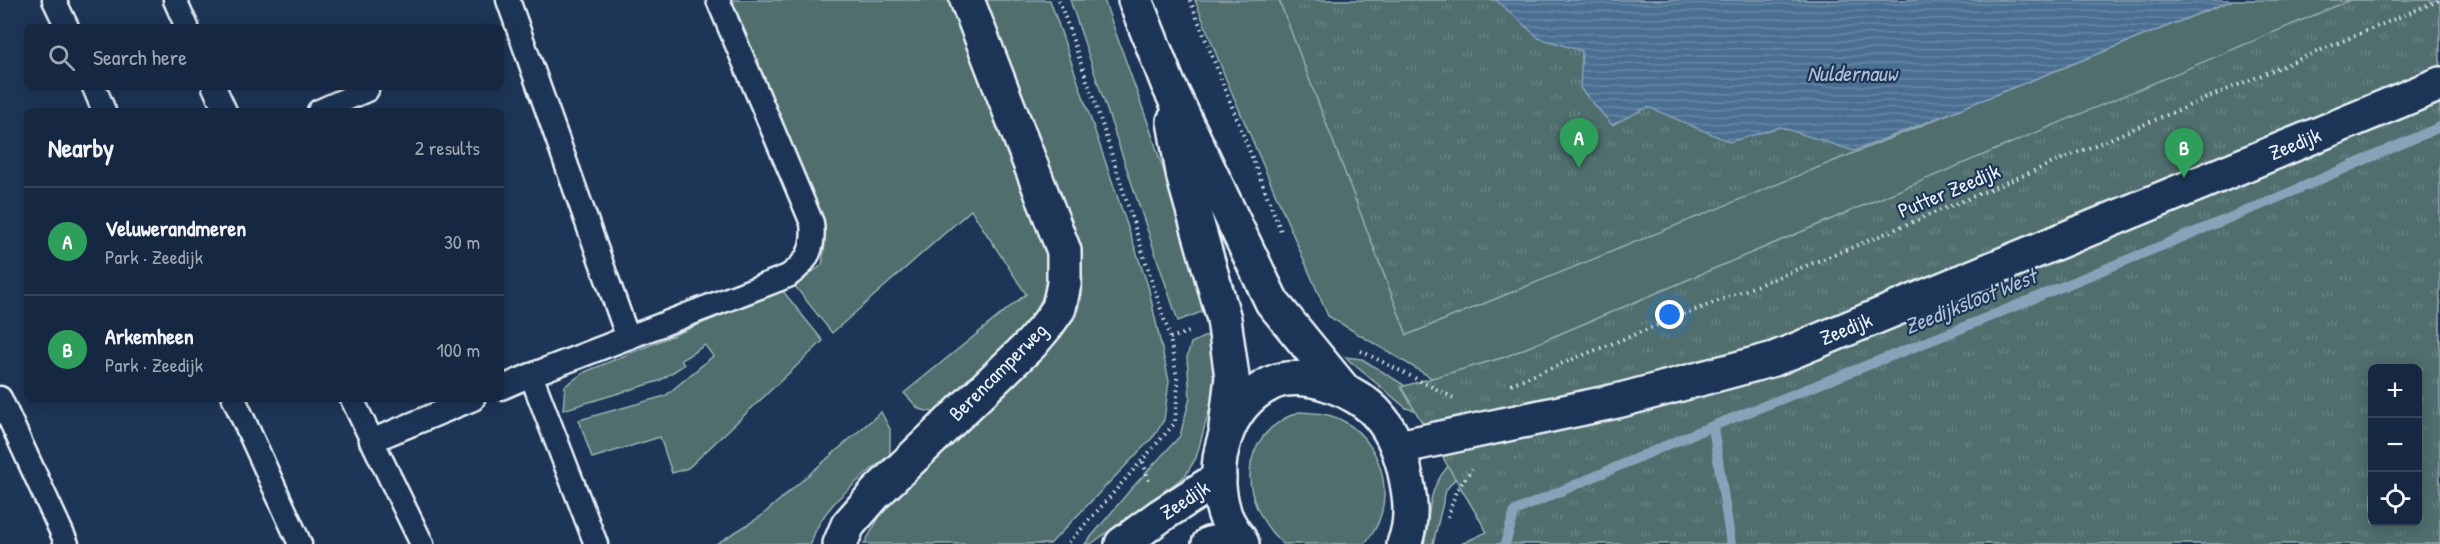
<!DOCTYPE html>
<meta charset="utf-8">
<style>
:root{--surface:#162841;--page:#23344c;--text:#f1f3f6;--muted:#9ea6b1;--line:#35445a;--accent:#8bbbb9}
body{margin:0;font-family:"Patrick Hand",sans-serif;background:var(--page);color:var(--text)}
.controls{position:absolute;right:18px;bottom:18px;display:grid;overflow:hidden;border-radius:9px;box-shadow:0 3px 15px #0003}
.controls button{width:54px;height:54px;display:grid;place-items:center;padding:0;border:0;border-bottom:2px solid var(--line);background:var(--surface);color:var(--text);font:30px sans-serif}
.you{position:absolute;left:1670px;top:315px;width:21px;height:21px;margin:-15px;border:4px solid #fff;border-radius:50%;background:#1a73e8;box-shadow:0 0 0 9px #1a73e833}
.badge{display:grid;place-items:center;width:39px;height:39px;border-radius:50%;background:var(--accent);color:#fff;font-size:20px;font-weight:700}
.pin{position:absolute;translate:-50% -50px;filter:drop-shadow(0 2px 3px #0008)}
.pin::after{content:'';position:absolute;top:32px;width:21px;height:18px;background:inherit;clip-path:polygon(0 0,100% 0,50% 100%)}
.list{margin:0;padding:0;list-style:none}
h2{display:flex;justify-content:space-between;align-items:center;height:78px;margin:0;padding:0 24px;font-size:26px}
h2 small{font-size:20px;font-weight:400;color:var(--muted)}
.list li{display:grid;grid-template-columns:39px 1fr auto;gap:18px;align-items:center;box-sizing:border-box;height:108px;padding:0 24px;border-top:2px solid var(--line)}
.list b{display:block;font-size:22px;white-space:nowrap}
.list p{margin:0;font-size:20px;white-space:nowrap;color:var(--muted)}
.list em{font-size:20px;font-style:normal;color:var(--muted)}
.icon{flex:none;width:33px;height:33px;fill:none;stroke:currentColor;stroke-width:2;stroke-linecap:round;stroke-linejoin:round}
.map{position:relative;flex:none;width:2440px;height:544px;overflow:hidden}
.search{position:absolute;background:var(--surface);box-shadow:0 3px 15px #0003;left:24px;top:24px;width:480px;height:66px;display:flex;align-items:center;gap:15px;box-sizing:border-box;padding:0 21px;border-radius:9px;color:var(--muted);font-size:22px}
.panel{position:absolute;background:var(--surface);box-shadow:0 3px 15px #0003;left:24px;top:108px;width:480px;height:294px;border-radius:9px}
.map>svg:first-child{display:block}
</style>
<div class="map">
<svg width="2440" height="544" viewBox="0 0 2440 544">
<defs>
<pattern id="park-tufts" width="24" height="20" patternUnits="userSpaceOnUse" patternTransform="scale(1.5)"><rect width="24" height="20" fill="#4f6e6d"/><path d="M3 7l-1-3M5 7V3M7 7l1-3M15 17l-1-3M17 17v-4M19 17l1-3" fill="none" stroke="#688383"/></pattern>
<pattern id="water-rules" width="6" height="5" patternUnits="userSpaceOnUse" patternTransform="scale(1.5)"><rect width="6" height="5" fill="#486e90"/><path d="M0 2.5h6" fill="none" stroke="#6b8aa6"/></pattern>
</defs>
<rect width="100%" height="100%" fill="#1d3557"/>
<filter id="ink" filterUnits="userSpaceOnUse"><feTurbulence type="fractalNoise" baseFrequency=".0167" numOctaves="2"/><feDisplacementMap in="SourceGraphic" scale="12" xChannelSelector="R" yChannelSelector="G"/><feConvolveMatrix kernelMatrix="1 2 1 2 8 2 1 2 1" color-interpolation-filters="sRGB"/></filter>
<g filter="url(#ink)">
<path fill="#4f6e6d" stroke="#9cb0b2" stroke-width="1.5" d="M733,0H952L1046,242C1052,302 1035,319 994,358C975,376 955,395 936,413L919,409L904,393L1026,294L971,210L832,333L794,285L822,265L825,244L797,157L746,48Z
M982,0H1050L1148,286L1169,381L1164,420L1154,436L1050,544H864L887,504L1056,339C1086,308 1087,289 1078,248Z
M1070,0H1104L1149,126L1209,309L1178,321Z
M1195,0H1290L1407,334L1854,151L2233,0H2427L1445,386L1328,316L1226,79Z
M782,290L823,341L688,468L672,473L660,437L592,458L579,420L665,396L713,356L705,345L681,360L684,365L659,381L563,410L565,386L585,372Z
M1214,332L1217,354L1214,393L1196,458L1185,476L1091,544H1085L1131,489L1180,436L1190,398L1187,357L1191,343Z
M1345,357L1362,359L1428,400L1429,414L1406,408Z
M881,412L890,429V454C862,479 820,505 811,544H716L760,517Z
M1299,412C1315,413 1331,413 1345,422C1387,447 1398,509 1364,544H1283C1238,503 1235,435 1299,412Z
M1453,461L1462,470L1446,490L1433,544H1424C1432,509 1425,489 1453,461Z"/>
<path fill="url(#park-tufts)" stroke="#9cb0b2" stroke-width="1.5" fill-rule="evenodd" d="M1279,0H2212L1920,126L1407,335Z
M2350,0H2440V544H1461L1487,532L1401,387L1505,357ZM2372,368H2418V522H2372Z"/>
<path fill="url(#water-rules)" stroke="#88a2ba" stroke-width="1.5" d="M1496,0H2233L1854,151L1780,127L1730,142L1648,107L1612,125L1580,88L1582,51L1539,38Z"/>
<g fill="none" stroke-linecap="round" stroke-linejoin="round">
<path stroke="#88a2ba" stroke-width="10" d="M1713,427L1731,544
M1505,544L1515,511L1695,433L1952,332L2268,202L2440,127"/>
<defs>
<path id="lane" d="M54,0L67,27
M175,0L187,27
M508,0L628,338
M94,87L104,111
M214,87L225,111
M319,111L367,90
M501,388L531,375
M0,398L67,544
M234,399L300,544
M352,399L422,544
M371,441L473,399
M596,544L531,375L788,276C808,262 815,247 812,223L718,0"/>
<path id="street" d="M1399,447L1621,400L1774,359L2440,84
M840,544L848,525L875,494L1031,344L1047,325L1059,308L1064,284V251L967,0
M1122,544L1160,516L1219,478
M1209,544L1239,538"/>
<path id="primary" d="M1135,0L1168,84L1272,302L1344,390
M1174,121L1184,178L1224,319L1232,377L1226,428
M1242,544C1236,534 1227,523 1224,512C1210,465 1224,405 1272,383C1303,369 1358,390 1379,416C1392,431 1399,449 1404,468C1410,494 1414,519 1404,544"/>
</defs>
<use href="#lane" stroke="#e8f1f8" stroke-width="27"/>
<use href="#street" stroke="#e8f1f8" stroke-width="38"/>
<use href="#primary" stroke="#e8f1f8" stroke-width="38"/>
<path stroke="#e8f1f8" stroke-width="4" stroke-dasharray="1.5 4.5" stroke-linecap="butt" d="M1059,0L1102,124L1170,338L1178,384L1175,423L1068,544
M1190,0L1281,231
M1170,338L1189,332
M1361,351L1454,398
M1511,384L1853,247L2440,0
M1143,462L1149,481
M1448,517L1456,491L1472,469"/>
<use href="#lane" stroke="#1d3557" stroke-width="22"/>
<use href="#street" stroke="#1d3557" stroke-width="33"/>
<use href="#primary" stroke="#1d3557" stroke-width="33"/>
</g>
</g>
<g text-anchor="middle" stroke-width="4.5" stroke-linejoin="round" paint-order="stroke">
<g font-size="21" fill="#e8f1f8" stroke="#1d3557">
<text transform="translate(2295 144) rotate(-22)" y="7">Zeedijk</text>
<text transform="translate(1949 191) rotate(-23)" y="7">Putter Zeedijk</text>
<text transform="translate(1846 329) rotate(-22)" y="7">Zeedijk</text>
<text transform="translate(998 372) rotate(-45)" y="7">Berencamperweg</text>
<text transform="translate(1185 500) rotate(-33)" y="7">Zeedijk</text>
</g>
<g font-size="22" font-style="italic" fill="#b0c3d4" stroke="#1d3557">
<text x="1852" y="81">Nuldernauw</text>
<text transform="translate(1970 301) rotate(-22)" y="8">Zeedijksloot West</text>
</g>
</g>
</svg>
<div class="controls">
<button>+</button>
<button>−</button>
<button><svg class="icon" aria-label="locate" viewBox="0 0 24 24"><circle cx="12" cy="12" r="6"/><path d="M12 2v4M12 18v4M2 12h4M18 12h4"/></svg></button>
</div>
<div class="you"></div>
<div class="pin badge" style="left:1579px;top:168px;background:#2e9e5b">A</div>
<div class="pin badge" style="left:2184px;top:178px;background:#2e9e5b">B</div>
<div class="search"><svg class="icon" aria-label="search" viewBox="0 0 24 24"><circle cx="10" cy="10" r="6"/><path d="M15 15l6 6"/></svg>Search here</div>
<section class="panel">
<h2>Nearby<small>2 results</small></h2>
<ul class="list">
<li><span class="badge" style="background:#2e9e5b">A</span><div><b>Veluwerandmeren</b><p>Park · Zeedijk</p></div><em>30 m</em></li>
<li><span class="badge" style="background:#2e9e5b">B</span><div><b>Arkemheen</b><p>Park · Zeedijk</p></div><em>100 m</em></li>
</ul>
</section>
</div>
